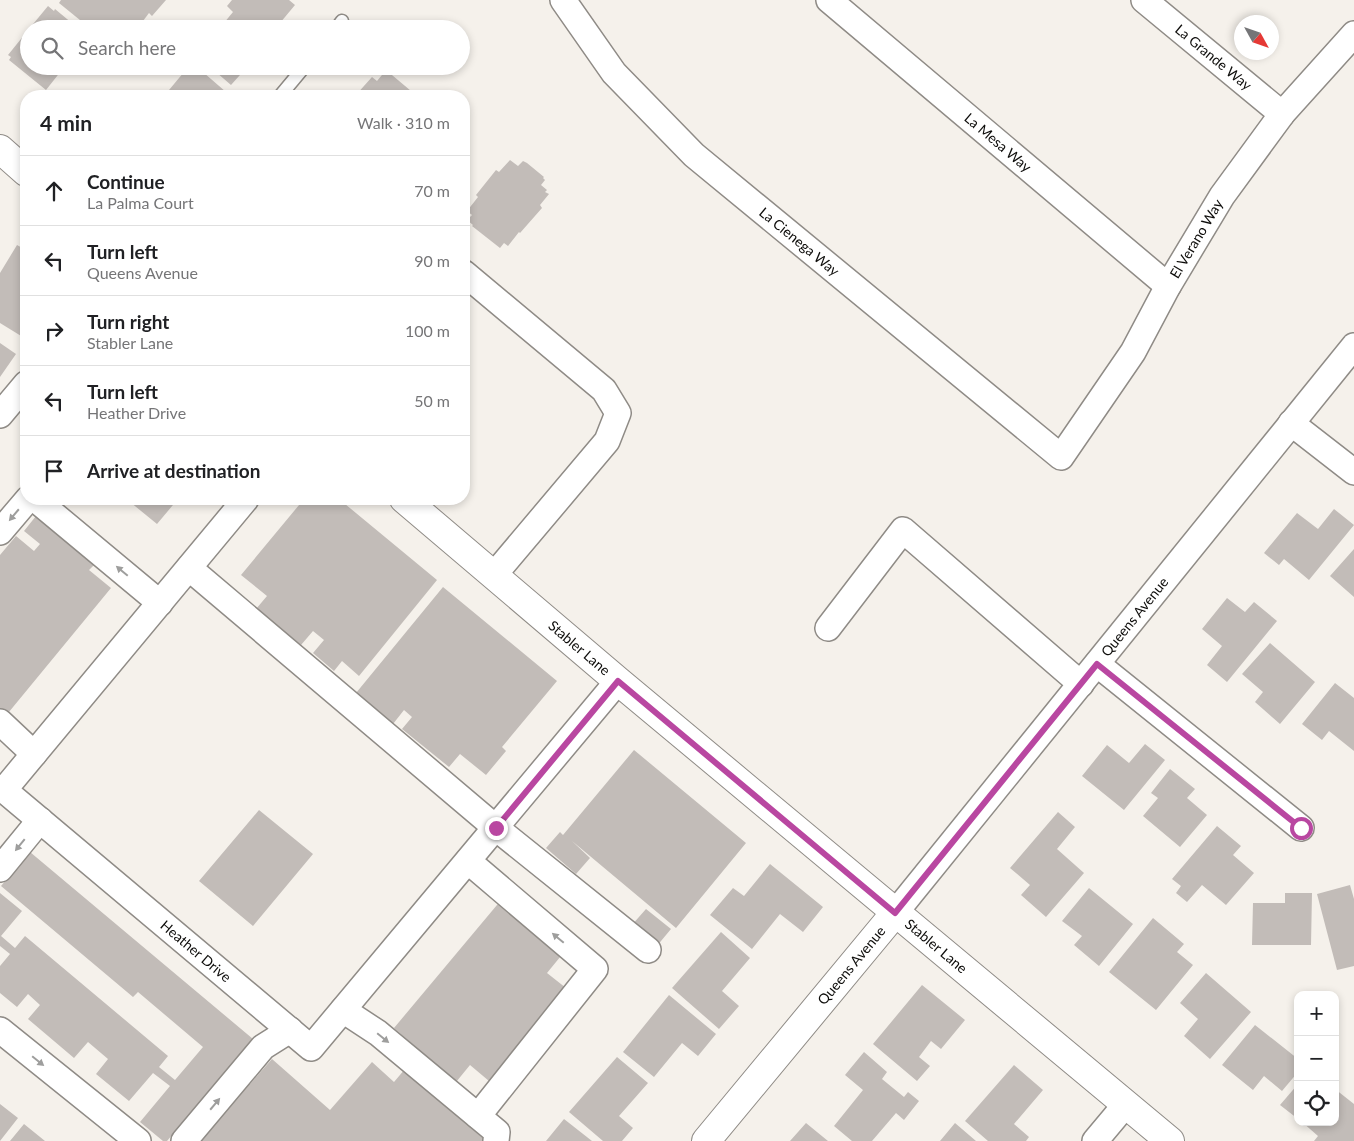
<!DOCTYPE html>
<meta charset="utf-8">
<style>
:root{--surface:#fff;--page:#f6f6f6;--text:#202124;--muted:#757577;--line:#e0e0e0}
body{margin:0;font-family:Lato,sans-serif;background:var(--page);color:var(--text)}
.controls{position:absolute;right:15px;bottom:15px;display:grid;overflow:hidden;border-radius:10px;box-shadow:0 2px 8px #0003}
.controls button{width:45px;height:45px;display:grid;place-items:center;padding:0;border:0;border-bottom:1px solid var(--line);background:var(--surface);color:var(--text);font:25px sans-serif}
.compass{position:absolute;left:1234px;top:15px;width:45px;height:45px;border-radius:50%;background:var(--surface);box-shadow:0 2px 8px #0003;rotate:130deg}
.stop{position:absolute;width:15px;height:15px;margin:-11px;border:4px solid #b947a1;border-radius:50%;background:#fff}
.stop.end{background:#b947a1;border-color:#fff;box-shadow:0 1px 5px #0008}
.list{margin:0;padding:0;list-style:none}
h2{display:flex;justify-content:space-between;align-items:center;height:65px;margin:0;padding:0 20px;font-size:21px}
h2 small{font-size:16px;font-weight:400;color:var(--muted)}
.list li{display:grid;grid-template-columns:32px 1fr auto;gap:15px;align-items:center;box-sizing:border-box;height:70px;padding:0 20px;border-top:1px solid var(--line)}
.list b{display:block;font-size:19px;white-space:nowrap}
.list p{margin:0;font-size:16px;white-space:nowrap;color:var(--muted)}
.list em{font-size:16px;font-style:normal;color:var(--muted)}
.icon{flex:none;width:28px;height:28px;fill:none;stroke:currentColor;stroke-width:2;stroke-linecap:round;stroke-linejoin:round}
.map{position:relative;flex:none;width:1354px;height:1141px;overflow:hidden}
.search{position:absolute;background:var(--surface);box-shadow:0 2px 8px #0003;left:20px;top:20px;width:450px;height:55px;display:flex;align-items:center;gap:12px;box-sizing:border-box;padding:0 18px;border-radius:28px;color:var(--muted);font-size:19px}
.panel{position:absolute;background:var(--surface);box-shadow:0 2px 8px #0003;left:20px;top:90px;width:450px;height:415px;border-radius:20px}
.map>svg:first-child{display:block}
</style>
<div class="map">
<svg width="1354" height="1141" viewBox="0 0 1354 1141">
<rect width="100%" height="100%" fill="#f5f1eb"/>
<path fill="#c2bcb8" d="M61,0H166L152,16L149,13L137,29L134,26L132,29H91L59,3Z
M232,0H289L295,5L275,29L269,26L267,29H264L256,22L250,23L257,29H219L233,12L227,6Z
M48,6L54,11L55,9L79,29H29Z
M29,29V66H65L46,90L9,60L11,57L8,55Z
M189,66H196L226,92L222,96H164Z
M209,66H248L231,85Z
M386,70L417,96H355L372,77L377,81Z
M510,160L518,166L523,161L527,163L544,177L543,178L545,180L541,185L547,190L545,192L549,194L540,205L542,208L520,233L519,232L508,246L504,243L500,248L472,226L473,225L467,220L472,215L467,211L478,197L476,195L496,170L499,172Z
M17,245L26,250V339L0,323V273Z
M0,343L16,354L0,377Z
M133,499H178L157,524L130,502Z
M304,499H339L437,580L359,676L342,661L334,671L313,653L324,640L313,631L301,645L256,609L267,596L241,575Z
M1334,509L1354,525L1309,580L1284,559L1279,565L1264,553L1297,513L1318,529Z
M36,516L95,564L89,570L111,588L4,718L0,715V555L16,536L34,551L40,544L24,531Z
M1354,549V597L1330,576Z
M443,587L557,681L502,747L506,751L486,775L460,754L449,767L402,729L412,717L404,710L393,724L356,693Z
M1227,598L1245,612L1254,602L1277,621L1227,682L1207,665L1222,646L1202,629Z
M1270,643L1315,682L1280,724L1255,702L1263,692L1242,674Z
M1335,683L1354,698V751L1329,731L1322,740L1302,724Z
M1145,744L1165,760L1124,810L1082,776L1107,745L1129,763Z
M634,750L746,843L676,928L572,841L590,858L576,874L546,848L560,832L563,835Z
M1170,769L1195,789L1187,798L1207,815L1180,847L1143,816L1158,798L1151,793Z
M259,810L313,854L253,926L199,881Z
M1058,812L1075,827L1057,849L1084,873L1046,917L1021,895L1030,885L1010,868Z
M1217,826L1241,846L1233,855L1254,873L1226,905L1202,885L1187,902L1176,893L1181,886L1172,879Z
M30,852L253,1039L167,1141H163L140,1122L170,1086L153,1073L129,1101L96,1074L108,1059L88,1042L74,1058L28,1019L40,1005L28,994L17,1007L0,993V966L10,954L0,946V893L22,911L1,936L15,948L25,936L168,1056L159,1067L175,1080L203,1047L138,992L133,997L1,886Z
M770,864L823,907L803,932L780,914L752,949L710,915L733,888L744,896Z
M1350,885L1354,899V966L1337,970L1317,894Z
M1089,888L1133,924L1099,966L1074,945L1082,936L1062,921Z
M1285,893H1312L1311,945H1252L1253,903H1285Z
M502,899L565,951L547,973L566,988L489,1081L470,1065L452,1087L411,1053L416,1047L394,1028Z
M646,909L671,929L656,947L631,926Z
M1153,918L1184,944L1177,952L1193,965L1156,1010L1109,972Z
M721,932L750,958L722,991L739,1006L719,1029L672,988Z
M1206,973L1251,1012L1210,1059L1184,1036L1198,1019L1180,1003Z
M922,985L965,1020L941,1049L931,1041L919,1057L930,1066L917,1081L873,1044Z
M669,995L716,1034L698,1056L682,1043L654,1077L623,1052Z
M1255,1025L1298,1059V1072L1282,1091L1264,1076L1253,1090L1222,1065Z
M864,1052L887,1072L882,1079L904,1097L908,1092L919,1101L904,1120L896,1113L872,1141H852L834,1126L863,1090L845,1075Z
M617,1057L648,1083L619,1116L633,1128L622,1141H603L569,1112Z
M272,1059L330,1110L372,1062L394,1082L405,1069L486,1141H190L244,1079L250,1084Z
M1014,1065L1043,1090L1014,1124L1029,1137L1026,1141H988L965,1121Z
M1298,1084V1119L1280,1105Z
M1335,1089L1354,1104V1141H1314L1318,1136L1302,1122H1335Z
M0,1104L18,1118L0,1141Z
M564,1119L592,1141H546Z
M806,1123L828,1141H790Z
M955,1123L976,1141H940Z
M24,1124L45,1141H10Z"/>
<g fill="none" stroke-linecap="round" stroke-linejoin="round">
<defs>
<path id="service" d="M336,29L342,21
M280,96L305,66"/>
<g id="minor">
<path id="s1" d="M563,0L614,73L694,155L1061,457L1133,352L1168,286L1222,196L1282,114L1354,34"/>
<path id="s2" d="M829,0L1168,286"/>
<path id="s3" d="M1144,0L1282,114"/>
<path d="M464,273L604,390L618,413L607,441L494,575"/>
<path d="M0,415L26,384"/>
<path d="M1291,423L1354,472"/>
<path d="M35,499L160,603"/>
<path id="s4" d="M246,499L4,790L311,1048L618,681"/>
<path d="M0,532L28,499"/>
<path d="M189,568L496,828L648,950"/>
<path d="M828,628L903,530L1081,684"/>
<path d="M1097,664L1301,828"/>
<path d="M0,722L34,754"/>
<path d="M468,861L595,969L478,1116"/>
<path d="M0,869L40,820"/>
<path id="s5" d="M895,913L1354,346"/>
<path d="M343,1010L378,1033L497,1132L496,1141"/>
<path d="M0,1030L138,1141"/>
<path d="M184,1141L263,1047L290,1030"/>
<path d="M1095,1141L1126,1104"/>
</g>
<g id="tertiary">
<path d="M0,149L26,172"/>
<path id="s6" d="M404,499L618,681L1170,1141"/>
<path id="s7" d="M706,1141L895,913"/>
</g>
</defs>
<use href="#service" stroke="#8f8b86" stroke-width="15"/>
<use href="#minor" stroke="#8f8b86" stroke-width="28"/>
<use href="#tertiary" stroke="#8f8b86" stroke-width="30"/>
<use href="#service" stroke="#fff" stroke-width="12"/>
<use href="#minor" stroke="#fff" stroke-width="25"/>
<use href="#tertiary" stroke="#fff" stroke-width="28"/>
</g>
<defs><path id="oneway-solid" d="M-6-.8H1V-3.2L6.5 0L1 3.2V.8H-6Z" transform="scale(1.25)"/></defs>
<g fill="#9e9e9d">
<use href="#oneway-solid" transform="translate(14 515) rotate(130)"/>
<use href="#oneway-solid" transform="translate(122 571) rotate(-140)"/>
<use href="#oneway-solid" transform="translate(20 845) rotate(129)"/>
<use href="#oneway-solid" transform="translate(558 938) rotate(-140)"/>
<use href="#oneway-solid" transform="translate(383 1038) rotate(39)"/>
<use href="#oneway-solid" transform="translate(38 1061) rotate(39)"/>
<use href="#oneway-solid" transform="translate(215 1104) rotate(-50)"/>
</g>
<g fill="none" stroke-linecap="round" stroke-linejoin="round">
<path stroke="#b947a1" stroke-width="6" d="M496,828L618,681L895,913L1097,664L1301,828"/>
</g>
<g text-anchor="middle" stroke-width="5" stroke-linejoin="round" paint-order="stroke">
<g font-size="14" fill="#0d0c0a" stroke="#fff">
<text dy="5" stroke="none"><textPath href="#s3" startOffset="90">La Grande Way</textPath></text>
<text dy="5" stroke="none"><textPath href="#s2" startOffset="221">La Mesa Way</textPath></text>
<text dy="5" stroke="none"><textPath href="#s1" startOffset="936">El Verano Way</textPath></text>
<text dy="5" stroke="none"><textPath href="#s1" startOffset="340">La Cienega Way</textPath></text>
<text dy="5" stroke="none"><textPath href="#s5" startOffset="381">Queens Avenue</textPath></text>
<text dy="5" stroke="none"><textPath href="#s6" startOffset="230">Stabler Lane</textPath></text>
<text dy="5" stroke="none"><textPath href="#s6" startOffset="695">Stabler Lane</textPath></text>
<text dy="5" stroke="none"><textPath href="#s4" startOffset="629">Heather Drive</textPath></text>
<text dy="5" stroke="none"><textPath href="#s7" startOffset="228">Queens Avenue</textPath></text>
</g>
</g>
</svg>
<div class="controls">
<button>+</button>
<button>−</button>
<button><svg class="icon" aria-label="locate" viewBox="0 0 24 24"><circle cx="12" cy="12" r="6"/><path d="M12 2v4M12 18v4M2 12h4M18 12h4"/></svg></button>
</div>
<svg class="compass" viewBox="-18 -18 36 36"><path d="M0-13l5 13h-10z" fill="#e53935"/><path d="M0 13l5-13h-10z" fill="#757577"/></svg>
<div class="stop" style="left:1301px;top:828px"></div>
<div class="stop end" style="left:496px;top:828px"></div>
<div class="search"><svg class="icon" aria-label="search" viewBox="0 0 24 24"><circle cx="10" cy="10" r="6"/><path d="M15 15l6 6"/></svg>Search here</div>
<section class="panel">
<h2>4 min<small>Walk · 310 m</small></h2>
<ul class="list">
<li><svg class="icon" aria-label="ahead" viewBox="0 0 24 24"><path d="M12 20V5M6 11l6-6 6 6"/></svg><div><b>Continue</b><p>La Palma Court</p></div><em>70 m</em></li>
<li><svg class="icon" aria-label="left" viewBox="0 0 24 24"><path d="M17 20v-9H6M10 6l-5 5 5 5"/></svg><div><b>Turn left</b><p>Queens Avenue</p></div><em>90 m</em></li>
<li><svg class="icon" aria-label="right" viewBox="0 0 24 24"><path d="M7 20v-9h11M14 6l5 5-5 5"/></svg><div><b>Turn right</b><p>Stabler Lane</p></div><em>100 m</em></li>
<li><svg class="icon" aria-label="left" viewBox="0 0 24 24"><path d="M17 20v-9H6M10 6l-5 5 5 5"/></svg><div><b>Turn left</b><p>Heather Drive</p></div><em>50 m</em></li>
<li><svg class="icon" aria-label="arrive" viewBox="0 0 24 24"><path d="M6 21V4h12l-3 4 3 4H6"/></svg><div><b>Arrive at destination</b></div></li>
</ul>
</section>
</div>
